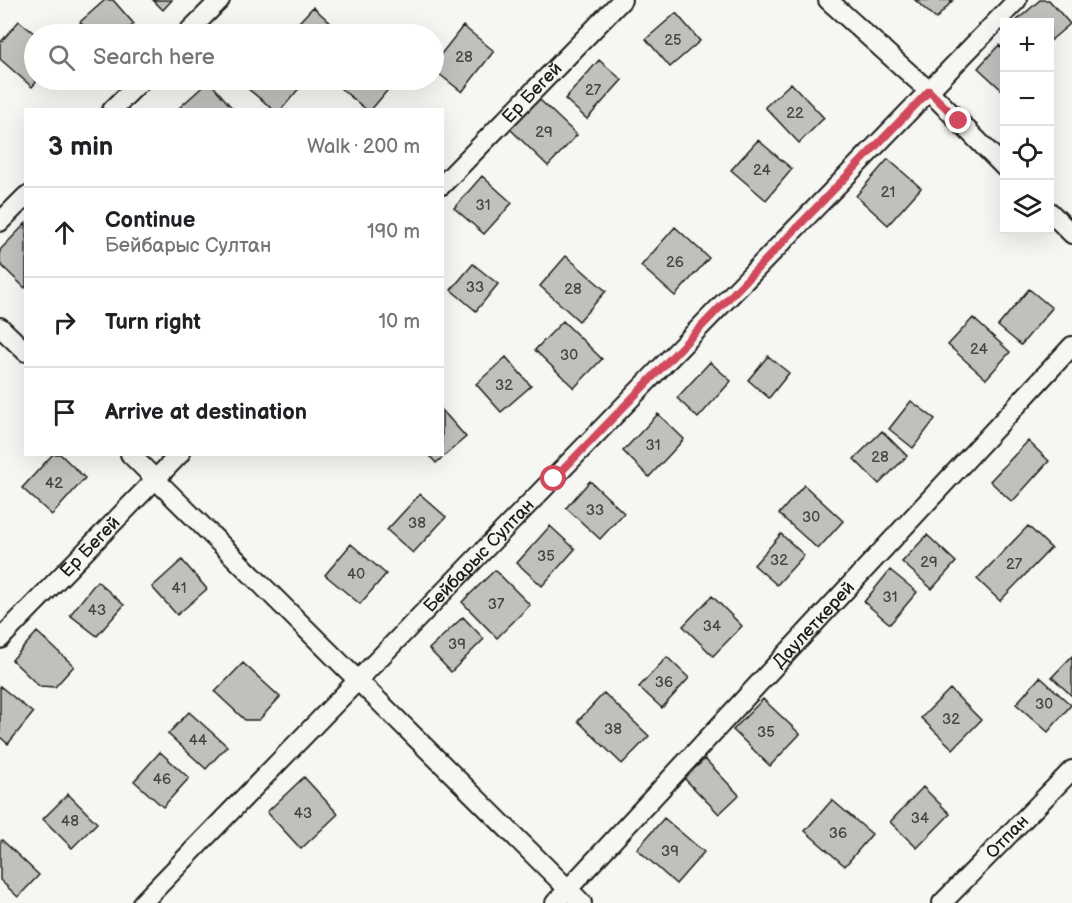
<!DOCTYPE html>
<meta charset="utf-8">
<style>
:root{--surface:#fff;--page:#f6f6f6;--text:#202124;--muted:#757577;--line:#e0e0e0}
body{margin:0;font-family:"Balsamiq Sans",sans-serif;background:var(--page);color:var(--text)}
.controls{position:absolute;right:18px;top:18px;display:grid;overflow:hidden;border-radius:0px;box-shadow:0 6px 24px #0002}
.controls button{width:54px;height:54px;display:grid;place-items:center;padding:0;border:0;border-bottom:2px solid var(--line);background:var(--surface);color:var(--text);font:30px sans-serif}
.stop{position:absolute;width:18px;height:18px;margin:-14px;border:4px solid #d1495b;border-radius:50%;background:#fff}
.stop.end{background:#d1495b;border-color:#fff;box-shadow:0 2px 6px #0008}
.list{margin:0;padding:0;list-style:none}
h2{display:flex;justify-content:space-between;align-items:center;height:78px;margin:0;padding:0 24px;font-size:26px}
h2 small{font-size:20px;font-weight:400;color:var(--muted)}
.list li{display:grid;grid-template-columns:39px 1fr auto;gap:18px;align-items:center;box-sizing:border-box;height:90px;padding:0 24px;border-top:2px solid var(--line)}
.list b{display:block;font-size:22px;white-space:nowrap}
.list p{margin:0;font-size:20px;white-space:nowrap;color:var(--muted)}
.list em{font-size:20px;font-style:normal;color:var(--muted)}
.icon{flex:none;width:33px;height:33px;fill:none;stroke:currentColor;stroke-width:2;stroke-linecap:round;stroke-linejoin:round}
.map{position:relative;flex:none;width:1072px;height:903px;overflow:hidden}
.search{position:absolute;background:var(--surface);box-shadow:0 6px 24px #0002;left:24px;top:24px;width:420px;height:66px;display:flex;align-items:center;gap:15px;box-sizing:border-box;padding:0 21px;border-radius:33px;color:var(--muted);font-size:22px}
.panel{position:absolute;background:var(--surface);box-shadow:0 6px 24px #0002;left:24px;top:108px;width:420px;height:348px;border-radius:0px}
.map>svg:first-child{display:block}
</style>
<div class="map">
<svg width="1072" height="903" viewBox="0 0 1072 903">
<rect width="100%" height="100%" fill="#f6f6f2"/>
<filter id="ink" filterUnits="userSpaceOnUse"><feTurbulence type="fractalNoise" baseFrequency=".0167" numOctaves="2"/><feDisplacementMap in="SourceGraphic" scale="12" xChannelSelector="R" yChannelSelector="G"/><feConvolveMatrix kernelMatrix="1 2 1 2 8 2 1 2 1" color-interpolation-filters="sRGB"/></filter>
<g filter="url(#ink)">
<path fill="#c0c0bd" stroke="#1c1c1c" stroke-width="1.5" d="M105,0H113L134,24L122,34H91L80,22Z
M153,0H172L163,10Z
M915,0H953L936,19Z
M1040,0H1049L1070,24L1050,41V22H1015Z
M313,7L343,34H288Z
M676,13L700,41L670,67L646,39Z
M19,21L35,34L34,80H38L32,87L0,59V43Z
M463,26L494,51L462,92L434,70V63Z
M999,45L1004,50V92L978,68Z
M599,60L622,80L587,119L565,99Z
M246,80H306L281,110H274L242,84Z
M337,80H396L371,110H367L334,83Z
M209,81L233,109L181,110L179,108Z
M791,83L824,118L799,143L765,107Z
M539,99L577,135L548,166L510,129Z
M758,140L792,169L766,200L731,170Z
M888,159L921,188L888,225L856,196Z
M482,176L512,203L484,234L454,208Z
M26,223V287L25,288L0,264V250Z
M675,227L709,258L675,296L641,266Z
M566,256L606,291L579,321L540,286Z
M473,264L498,284L476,311L451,290Z
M1029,289L1052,308L1021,345L998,326Z
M973,318L1010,352L986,379L948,345Z
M563,321L602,359L574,388L535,350Z
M768,356L789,373L769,398L748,380Z
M506,357L531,386L501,412L476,384Z
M710,362L731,381L698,418L677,398Z
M911,401L935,419L913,448L889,429Z
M442,410L466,437L436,463L428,454H442Z
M658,414L684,439L649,477L623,451Z
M882,431L907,456L879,484L854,459Z
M1028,441L1049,461L1012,502L990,481Z
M53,454H60L85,478L52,515L22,488Z
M590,481L624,513L600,539L566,508Z
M804,485L843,521L818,549L779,514Z
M420,494L446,517L413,553L387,530Z
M550,526L575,549L542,586L517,563Z
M1028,526L1051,548L1000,601L977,579Z
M781,534L804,555L777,585L754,565Z
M927,535L956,562L932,589L902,562Z
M351,544L386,574L360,604L325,575Z
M182,560L207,589L177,615L152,587Z
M495,570L530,605L497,638L462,602Z
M890,570L917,592L890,624L864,602Z
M97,581L124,605L97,636L70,615Z
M712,596L742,626L713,656L683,626Z
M463,617L484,639L451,672L429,649Z
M37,632L74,666L55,687L39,686L12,660Z
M1072,656V696L1052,677Z
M667,657L689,678L662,708L639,687Z
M243,663L280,697L259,720H245L215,692Z
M1040,677L1071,705L1048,732L1016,704Z
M0,686L33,713L8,744L0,737Z
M950,689L981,720L953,749L921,718Z
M604,693L649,736L622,764L578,721Z
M763,699L800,734L770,766L733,730Z
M189,712L227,746L206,769L168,734Z
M160,752L189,778L163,807L134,781Z
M705,759L739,795L719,814L684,778Z
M304,777L338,814L301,849L267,812Z
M923,787L950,814L917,848L890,822Z
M68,794L97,823L72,848L43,819Z
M832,800L872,834L845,866L805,831Z
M664,818L704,852L676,884L637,849Z
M2,840L39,875L18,897L0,880V842Z"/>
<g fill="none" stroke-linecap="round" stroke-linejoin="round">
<defs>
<g id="street">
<path d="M828,0L929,91L1004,167"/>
<path d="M186,34L220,0"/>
<path d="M112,110L142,80"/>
<path id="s1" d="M442,185L622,0"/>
<path d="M1050,212L1072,234"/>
<path d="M0,222L26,196"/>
<path d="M0,327L26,352"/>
<path d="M130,454L582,903"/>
<path id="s2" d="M0,639L180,454"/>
<path id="s3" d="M142,903L1017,0"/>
<path id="s4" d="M555,903L1072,346"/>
<path id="s5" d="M942,903L1072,770"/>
</g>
</defs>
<use href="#street" stroke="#1c1c1c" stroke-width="22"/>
<use href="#street" stroke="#f6f6f2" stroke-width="18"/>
</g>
</g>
<g fill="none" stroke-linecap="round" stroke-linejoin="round" filter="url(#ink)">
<path stroke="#d1495b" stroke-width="8" d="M554,479L929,91L959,121"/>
</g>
<g text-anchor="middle" stroke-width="4.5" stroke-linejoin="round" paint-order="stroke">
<g font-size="15" fill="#454544">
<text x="673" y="45">25</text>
<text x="464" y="62">28</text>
<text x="593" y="95">27</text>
<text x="795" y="118">22</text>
<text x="544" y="137">29</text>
<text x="762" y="175">24</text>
<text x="888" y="197">21</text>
<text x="483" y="210">31</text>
<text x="675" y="267">26</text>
<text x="475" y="292">33</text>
<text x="573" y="294">28</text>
<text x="979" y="354">24</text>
<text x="569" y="360">30</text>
<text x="504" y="390">32</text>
<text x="653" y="450">31</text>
<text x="880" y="462">28</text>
<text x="54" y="488">42</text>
<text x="595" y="515">33</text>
<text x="811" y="522">30</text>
<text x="417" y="528">38</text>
<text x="546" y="561">35</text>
<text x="779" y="565">32</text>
<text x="929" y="567">29</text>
<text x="1014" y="569">27</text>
<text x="356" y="579">40</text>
<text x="179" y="593">41</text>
<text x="890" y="602">31</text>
<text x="496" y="609">37</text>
<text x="97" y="615">43</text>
<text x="712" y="631">34</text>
<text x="457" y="649">39</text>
<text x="664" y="687">36</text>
<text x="1044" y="709">30</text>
<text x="951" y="724">32</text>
<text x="613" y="734">38</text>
<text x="766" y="737">35</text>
<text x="198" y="745">44</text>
<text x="162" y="784">46</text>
<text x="303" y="818">43</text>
<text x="920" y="823">34</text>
<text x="70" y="826">48</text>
<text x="838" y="838">36</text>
<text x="670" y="856">39</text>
</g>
<g font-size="18" fill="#1c1c1c" stroke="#f6f6f2">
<text dy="6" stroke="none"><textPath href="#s1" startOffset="129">Ер Бегей</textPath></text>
<text dy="6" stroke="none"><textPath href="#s2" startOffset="129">Ер Бегей</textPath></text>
<text dy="6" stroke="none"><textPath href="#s3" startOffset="484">Бейбарыс Султан</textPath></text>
<text dy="6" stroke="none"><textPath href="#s4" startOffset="380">Даулеткерей</textPath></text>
<text dy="6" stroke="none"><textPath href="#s5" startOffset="93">Отпан</textPath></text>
</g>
</g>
</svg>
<div class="controls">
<button>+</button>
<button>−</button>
<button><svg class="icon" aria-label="locate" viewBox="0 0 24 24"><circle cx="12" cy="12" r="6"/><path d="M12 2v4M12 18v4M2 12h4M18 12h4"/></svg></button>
<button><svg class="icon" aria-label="layers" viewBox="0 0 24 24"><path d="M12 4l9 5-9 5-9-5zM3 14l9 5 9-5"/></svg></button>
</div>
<div class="stop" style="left:554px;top:479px"></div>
<div class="stop end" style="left:959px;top:121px"></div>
<div class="search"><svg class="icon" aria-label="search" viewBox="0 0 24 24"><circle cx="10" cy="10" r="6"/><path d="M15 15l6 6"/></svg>Search here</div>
<section class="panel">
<h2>3 min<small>Walk · 200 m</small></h2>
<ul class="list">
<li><svg class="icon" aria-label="ahead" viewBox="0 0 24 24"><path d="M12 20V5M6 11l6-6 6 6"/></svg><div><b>Continue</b><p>Бейбарыс Султан</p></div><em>190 m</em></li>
<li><svg class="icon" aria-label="right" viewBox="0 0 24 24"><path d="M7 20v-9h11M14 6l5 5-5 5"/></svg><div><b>Turn right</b></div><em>10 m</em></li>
<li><svg class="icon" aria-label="arrive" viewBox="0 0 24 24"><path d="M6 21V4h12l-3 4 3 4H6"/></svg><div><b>Arrive at destination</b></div></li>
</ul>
</section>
</div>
